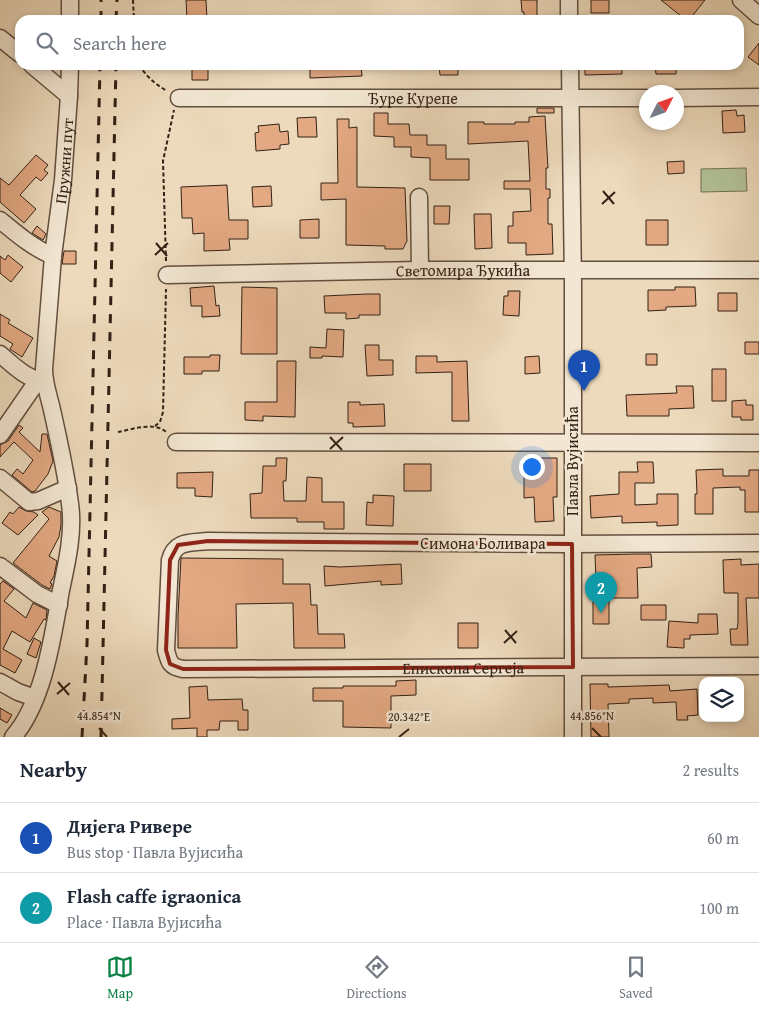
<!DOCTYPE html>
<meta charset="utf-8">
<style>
:root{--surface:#fff;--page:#f6f6f7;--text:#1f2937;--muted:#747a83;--line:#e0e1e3;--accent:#0b8043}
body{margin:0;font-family:"Gentium Book Plus",serif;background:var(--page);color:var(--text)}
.controls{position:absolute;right:15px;bottom:15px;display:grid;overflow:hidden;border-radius:10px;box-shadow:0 2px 8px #0003}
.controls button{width:45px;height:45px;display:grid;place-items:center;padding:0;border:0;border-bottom:1px solid var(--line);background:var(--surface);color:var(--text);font:25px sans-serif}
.compass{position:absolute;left:639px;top:85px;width:45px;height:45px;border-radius:50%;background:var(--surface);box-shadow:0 2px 8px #0003;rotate:48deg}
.you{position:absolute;left:531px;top:466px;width:18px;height:18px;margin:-12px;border:4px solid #fff;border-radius:50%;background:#1a73e8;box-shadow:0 0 0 8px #1a73e833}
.badge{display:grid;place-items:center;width:32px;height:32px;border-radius:50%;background:var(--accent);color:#fff;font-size:16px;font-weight:700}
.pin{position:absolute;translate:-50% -41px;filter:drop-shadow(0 1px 2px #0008)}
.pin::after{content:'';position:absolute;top:26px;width:18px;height:15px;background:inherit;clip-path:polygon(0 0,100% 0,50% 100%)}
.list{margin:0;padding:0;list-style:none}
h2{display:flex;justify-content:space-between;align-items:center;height:65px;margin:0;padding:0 20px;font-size:21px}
h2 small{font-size:16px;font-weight:400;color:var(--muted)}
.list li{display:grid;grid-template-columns:32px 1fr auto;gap:15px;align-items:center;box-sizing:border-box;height:70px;padding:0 20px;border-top:1px solid var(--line)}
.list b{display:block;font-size:19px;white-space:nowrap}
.list p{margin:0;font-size:16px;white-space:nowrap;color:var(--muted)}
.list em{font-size:16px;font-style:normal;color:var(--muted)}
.icon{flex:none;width:28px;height:28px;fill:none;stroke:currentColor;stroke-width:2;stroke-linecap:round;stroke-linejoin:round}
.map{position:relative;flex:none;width:759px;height:737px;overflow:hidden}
.search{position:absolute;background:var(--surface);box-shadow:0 2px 8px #0003;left:15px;right:15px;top:15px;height:55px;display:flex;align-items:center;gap:12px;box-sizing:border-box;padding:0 18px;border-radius:15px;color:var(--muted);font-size:19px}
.sheet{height:205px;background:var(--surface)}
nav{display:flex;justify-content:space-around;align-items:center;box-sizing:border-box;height:70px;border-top:1px solid var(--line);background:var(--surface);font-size:14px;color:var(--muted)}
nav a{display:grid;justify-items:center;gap:2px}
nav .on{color:var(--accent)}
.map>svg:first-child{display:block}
</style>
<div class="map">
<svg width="759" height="737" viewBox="0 0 759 737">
<rect width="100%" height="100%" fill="#eddabc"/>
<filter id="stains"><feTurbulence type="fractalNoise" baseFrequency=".004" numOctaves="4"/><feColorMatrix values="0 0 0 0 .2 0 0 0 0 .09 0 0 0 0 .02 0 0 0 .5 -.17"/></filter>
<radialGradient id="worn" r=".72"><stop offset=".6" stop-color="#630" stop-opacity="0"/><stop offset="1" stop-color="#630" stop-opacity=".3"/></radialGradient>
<path fill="#b2c196" stroke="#727156" d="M746,168L747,191L701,192V169Z"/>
<path fill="#e3a983" stroke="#332115" d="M186,0H206L207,20H187Z
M521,0H537V20H524V12H522Z
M591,0H609V13H591Z
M661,0H705L689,20H686Z
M759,43V65L748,57Z
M192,65H208V80H192Z
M310,65H361L362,76L310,78Z
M439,65H458V75H440Z
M585,65H622V74L585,75Z
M655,65H676V74H656Z
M537,108H554V113H537Z
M736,110L737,116L744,115L745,132L723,133L722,111Z
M374,113H388V124H409L410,135H427V145H446V159H469V180H430V158L411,157V147H394V137L374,136Z
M545,116L548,168H546V189H550V198H548V224H552L553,254L526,255V243H508V226H513V212L531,211L530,189H504V181H530L528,141L468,144V122H484V124H515V122H529V117Z
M316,117L317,137H298L297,118Z
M337,119H349V128L357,127V187L405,188L407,241L403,249H385V246L346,245V199L321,200V183H338Z
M279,124L280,132L288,131L289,144L280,145V149L256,151L255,133L259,132L258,126Z
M36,155L48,165L44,170L48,173L41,181L36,177L20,195L36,209L24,223L0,202V178L9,185Z
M684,161V173L668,174L667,162Z
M227,185L229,220H248V239H229L230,250L204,251V233L193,234L192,218H182L181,187Z
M271,186L272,206L253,207L252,187Z
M434,206H450L449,224H434Z
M474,214H491L492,248L475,249Z
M319,219V238H300V220Z
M646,220H668V245H646Z
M37,226L46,234L43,240L32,233Z
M64,251H76V264H62Z
M8,255L23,267L11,282L0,273V256L5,260Z
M214,286L216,306L219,305L220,316L202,317V306H191L190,288Z
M242,287L277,288V354H241Z
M675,287H695L696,306L666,307V310L648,311V290H675Z
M508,291H520L519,316L503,315L504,296H508Z
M718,293H737V311H718Z
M367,294H380V315H359V318L346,319V313H325L324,296Z
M0,314L10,320L8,323L33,338L22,357L10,349L13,344L0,336Z
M327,329L344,330L343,357L322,356V358H310V347L326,348Z
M745,342H759V354H745Z
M365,345H379V360H393V375L367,376Z
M646,354H657V365H646Z
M210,355H220L219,371H202V374H184V357H210Z
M416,356H437V362L467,361L469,421H452V372L416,373Z
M539,356L540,373L525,374V357Z
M277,361H296L295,417L263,416V421L245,420V402H277Z
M712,369H726V401H712Z
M676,386H693L694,408L669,409V416H627L626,395L677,393Z
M746,400V405H753V420H741V417H732V401Z
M348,402H360V405L384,404L385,426L353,427V423H348Z
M19,425L23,428L19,432L40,452L42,434H47L53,461L48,474L35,491L32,492L12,475L17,469L23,474L33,460L14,442L0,457V445L8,441Z
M276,458H287L286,481H283L284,501H306L307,477L322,478V502H344V529H324V522H297V518H251L250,494L262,493L263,466H276Z
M524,458H557V497H553L554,521L535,522L534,497L524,498Z
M637,462H653L654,483H635V505L657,504V494H678V525L657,526V522L622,523V516L591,518L590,496L619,494V472H638Z
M404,464H431V491H404Z
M723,469V476H749V470H759V512H745V490H740V487L713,488V514H695V494H697L696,470Z
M213,472L212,497L195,496V488H177V473Z
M373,495L394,496L393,526L366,525L367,502L373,503Z
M19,507L26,511L34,512L38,515L18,535L2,523L10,512L13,514Z
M49,507L61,512V525L59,537L49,556L57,561L54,576L50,583L52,584L50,589L42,585L13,563L49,519L42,512Z
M637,554H651L652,567L637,568L638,598H606V581H596L595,555Z
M181,558L283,559V584H310L311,605H317L318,634H344L345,648H294L293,603L236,604L237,648H178V615Z
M741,559V565L759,564V598H746L748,645H731L730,629H737L738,623V593H724L723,560Z
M401,564L402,584L381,585V581L325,586L324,566L340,567Z
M3,581L14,589L4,601L26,618L33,603L47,610L46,620L44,619L30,642L12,631L3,649L22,660L15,673L0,665V584Z
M593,601H609V624H593Z
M641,605H666V620H641Z
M698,614H717L718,634L690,635V639H684V648L667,647L669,621L698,623Z
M458,623H478V648H458Z
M34,638L41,642L36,658L27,654Z
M416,680V695L391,696V728L343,727V701H313V688H343V686H396V681Z
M590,684H608V687L669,685L670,691L697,689L698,715L687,716L688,720H677L676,702L653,703V698L629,699V703L608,704L609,737H591Z
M207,686L208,700L242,699L243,710H248V730H238V721H220L219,730H207V737H197V728L172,729V719L190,718L189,687Z
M0,708L12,715L7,723L0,719Z"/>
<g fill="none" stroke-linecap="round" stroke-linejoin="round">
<defs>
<g id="minor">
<path d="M569,0V20"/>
<path d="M741,0L759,16"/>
<path d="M70,20V0"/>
<path d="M0,38L20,54"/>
<path d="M32,65L69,96"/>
<path d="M570,65L573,284V737"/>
<path id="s1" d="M179,98H646"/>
<path d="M676,98L759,97"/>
<path d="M419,197L420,270"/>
<path d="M0,220C17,234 33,248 53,256"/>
<path id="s2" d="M167,275L420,270H759"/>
<path d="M0,354C13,365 26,379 44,381"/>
<path d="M0,435L38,380"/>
<path d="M176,442L759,443"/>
<path d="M0,478L29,502L38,501L68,488"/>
<path id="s3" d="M759,543L565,544L208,541C191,543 175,540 170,560L166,650C169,662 170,667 183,669L759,666"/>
<path d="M0,566L37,594L59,605"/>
<path d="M0,682L18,692L35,698"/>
<path id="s4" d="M13,737C44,702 53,635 61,590C67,562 74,532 70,504C66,472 59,441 52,410C49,396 44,384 44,369L53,256L63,180L69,96L70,65"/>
</g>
</defs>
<use href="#minor" stroke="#624f3f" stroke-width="19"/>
<path stroke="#332115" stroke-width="2" stroke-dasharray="4 2.5" stroke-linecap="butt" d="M133,0L134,20
M139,65C147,77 155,84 167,91
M166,261L163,161L174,110
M155,426L160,422L163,412L166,289
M118,432C133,429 156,421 167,433"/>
<use href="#minor" stroke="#f3e7d3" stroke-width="16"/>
<path stroke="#332115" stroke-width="3" stroke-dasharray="9 9" stroke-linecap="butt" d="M101,20V0
M116,20L117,0
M82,737L87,644L100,65
M101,737L116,65"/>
</g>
<path fill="none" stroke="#8f2418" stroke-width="4" stroke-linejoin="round" d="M208,541L572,544L573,667L183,669L170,664L166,650L170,560L178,545Z"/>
<path fill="none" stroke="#332115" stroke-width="2" d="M603,191L614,204M602,204L615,192M156,243L167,256M155,255L168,243M330,437L342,450M330,449L343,437M505,630L516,643M504,643L517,631M58,682L69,695M57,694L70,683M99,728L107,737M592,728L601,737M399,737L409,729"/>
<g text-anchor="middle" stroke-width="5" stroke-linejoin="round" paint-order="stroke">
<g font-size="16" fill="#332115" stroke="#f3e7d3">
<text dy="6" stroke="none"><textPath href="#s1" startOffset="234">Ђуре Курепе</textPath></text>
<text dy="6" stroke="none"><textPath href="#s4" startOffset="590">Пружни пут</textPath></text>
<text dy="6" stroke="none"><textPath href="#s2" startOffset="296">Светомира Ђукића</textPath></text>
<text transform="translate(572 461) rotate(-90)" y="6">Павла Вујисића</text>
<text x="483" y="549">Симона Боливара</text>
<text dy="6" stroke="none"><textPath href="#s3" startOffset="996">Епископа Сергеја</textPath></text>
</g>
</g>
<g font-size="12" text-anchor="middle" fill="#332115" stroke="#f3e7d3" stroke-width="5" stroke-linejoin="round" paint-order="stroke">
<text x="99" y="720">44.854°N</text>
<text x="592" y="720">44.856°N</text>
<text x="409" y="721">20.342°E</text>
</g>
<rect width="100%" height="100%" filter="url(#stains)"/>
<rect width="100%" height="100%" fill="url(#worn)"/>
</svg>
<div class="controls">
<button><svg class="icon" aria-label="layers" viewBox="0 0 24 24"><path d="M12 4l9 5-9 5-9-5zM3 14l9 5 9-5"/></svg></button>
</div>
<svg class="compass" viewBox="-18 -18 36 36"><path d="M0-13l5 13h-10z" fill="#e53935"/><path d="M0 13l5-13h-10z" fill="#747a83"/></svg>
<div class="you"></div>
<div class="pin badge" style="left:584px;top:391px;background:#1a4fb4">1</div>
<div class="pin badge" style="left:601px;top:613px;background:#0f9aa8">2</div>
<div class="search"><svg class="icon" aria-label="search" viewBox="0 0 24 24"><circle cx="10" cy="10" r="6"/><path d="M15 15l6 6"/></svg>Search here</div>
</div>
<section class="sheet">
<h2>Nearby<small>2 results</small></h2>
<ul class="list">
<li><span class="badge" style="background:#1a4fb4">1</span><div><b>Дијега Ривере</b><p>Bus stop · Павла Вујисића</p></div><em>60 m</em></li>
<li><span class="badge" style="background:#0f9aa8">2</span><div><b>Flash caffe igraonica</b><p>Place · Павла Вујисића</p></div><em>100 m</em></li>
</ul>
</section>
<nav>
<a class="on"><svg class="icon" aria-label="map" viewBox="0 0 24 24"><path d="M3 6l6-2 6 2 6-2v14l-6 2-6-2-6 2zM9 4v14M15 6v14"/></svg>Map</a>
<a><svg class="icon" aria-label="directions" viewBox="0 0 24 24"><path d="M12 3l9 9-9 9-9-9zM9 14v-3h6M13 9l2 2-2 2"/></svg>Directions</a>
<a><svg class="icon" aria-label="saved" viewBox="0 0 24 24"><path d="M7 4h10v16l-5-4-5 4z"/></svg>Saved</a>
</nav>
